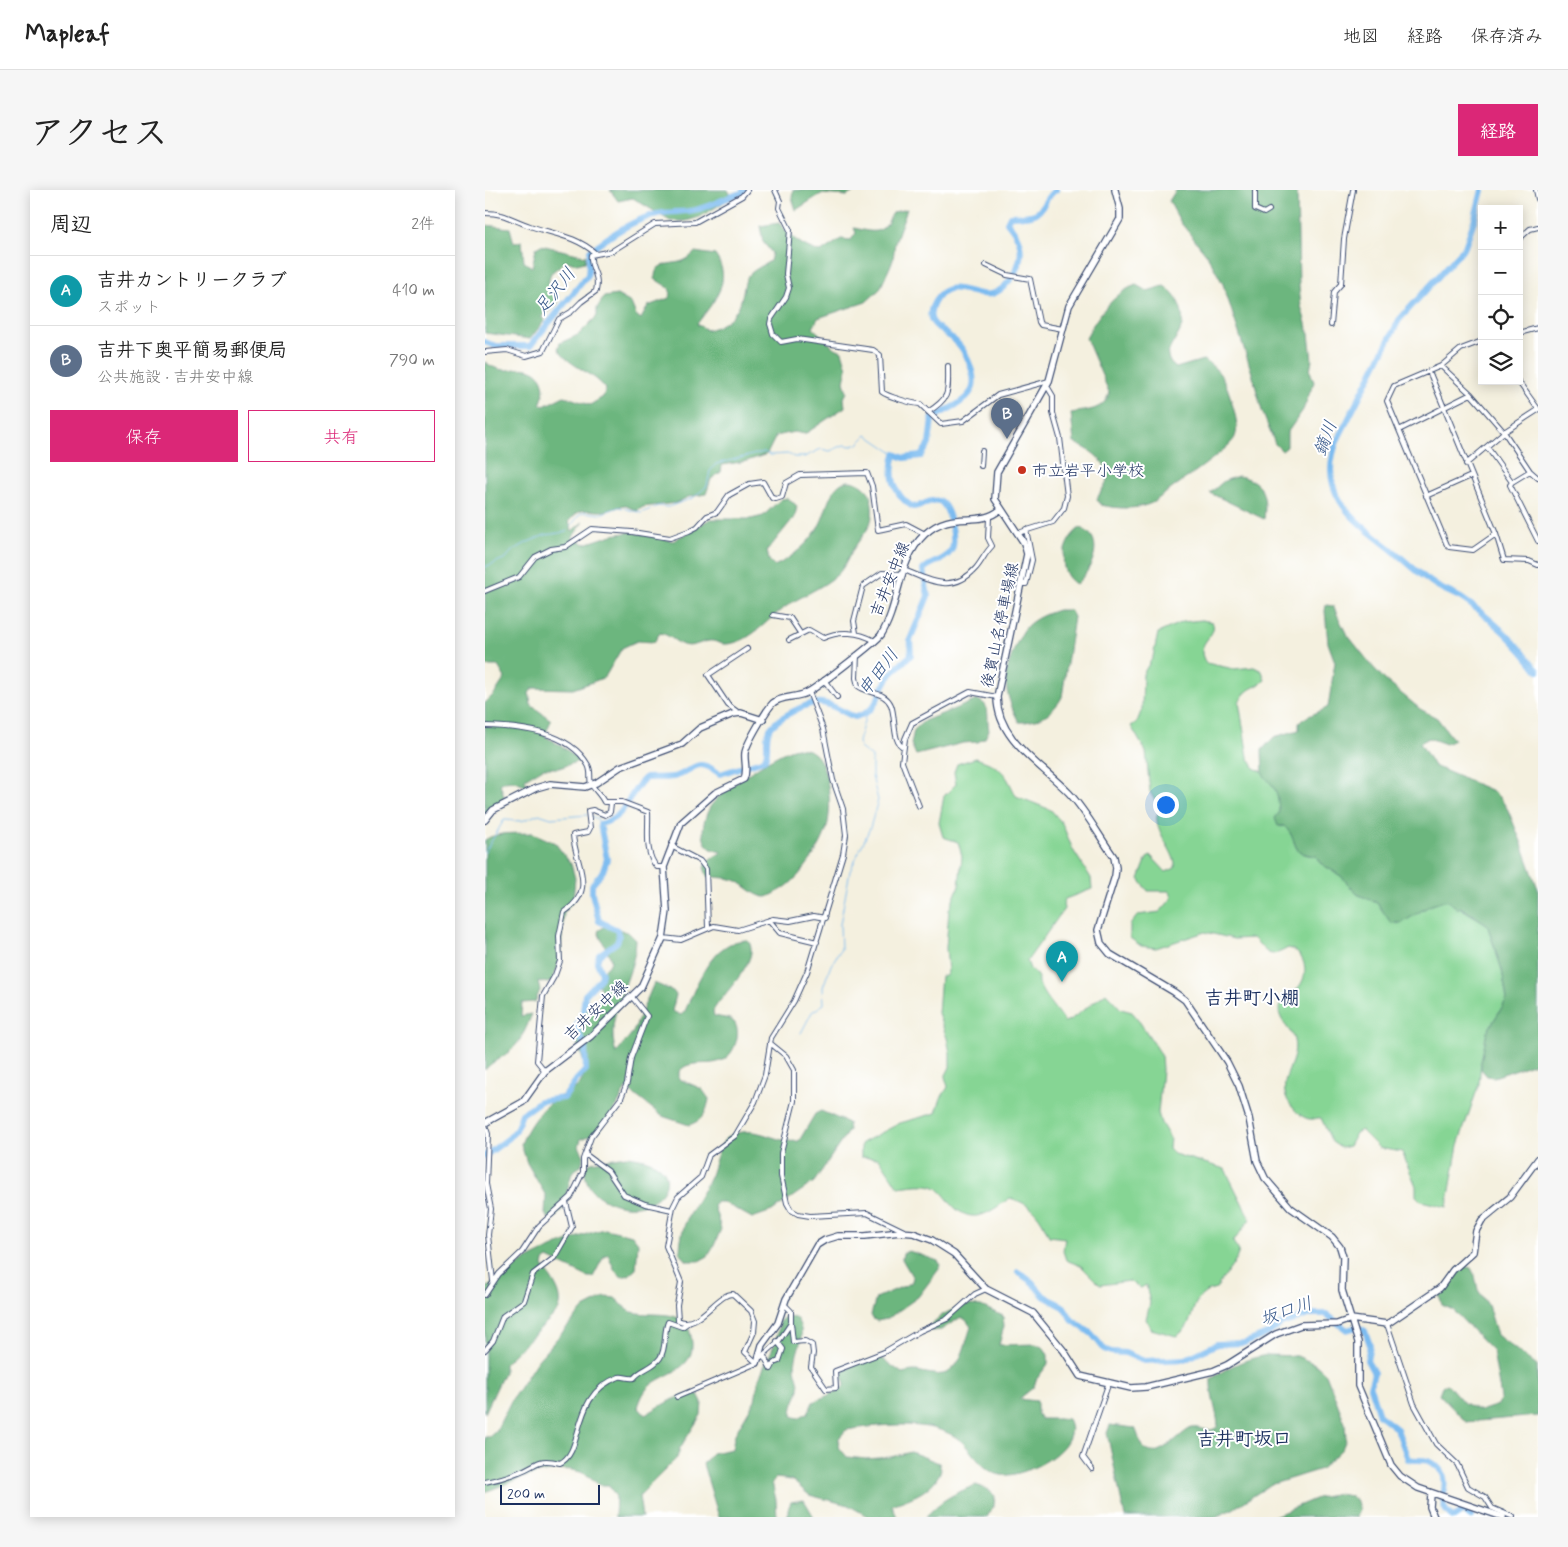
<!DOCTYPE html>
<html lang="ja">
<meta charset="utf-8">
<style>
:root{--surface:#fff;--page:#f6f6f6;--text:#222;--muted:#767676;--line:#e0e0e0;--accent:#db2777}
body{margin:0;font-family:Mynerve,"Klee One",sans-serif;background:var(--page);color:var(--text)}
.controls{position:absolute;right:15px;top:15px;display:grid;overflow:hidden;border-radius:0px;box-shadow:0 2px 12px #0003}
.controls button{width:45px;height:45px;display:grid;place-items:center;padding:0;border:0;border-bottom:1px solid var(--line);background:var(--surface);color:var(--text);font:25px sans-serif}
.scale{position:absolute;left:15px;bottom:12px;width:100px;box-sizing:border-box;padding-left:5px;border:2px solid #1b2f5e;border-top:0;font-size:14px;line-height:18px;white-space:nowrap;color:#1b2f5e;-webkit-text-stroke:4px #fff;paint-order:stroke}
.you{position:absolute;left:680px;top:614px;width:18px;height:18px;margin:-12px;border:4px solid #fff;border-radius:50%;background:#1a73e8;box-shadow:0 0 0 8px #1a73e833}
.badge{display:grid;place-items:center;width:32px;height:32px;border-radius:50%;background:var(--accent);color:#fff;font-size:16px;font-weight:700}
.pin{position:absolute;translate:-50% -41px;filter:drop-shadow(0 1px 2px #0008)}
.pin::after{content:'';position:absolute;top:26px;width:18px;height:15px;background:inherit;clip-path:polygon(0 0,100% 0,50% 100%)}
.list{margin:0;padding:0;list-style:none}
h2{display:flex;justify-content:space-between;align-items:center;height:65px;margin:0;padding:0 20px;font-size:21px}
h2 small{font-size:16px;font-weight:400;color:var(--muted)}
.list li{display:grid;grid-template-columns:32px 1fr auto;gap:15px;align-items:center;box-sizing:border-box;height:70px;padding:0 20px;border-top:1px solid var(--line)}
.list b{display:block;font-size:19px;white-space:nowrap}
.list p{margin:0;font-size:16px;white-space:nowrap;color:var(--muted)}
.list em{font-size:16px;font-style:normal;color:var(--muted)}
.actions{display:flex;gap:10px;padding:15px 20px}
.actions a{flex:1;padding:11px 0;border:1px solid var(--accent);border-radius:0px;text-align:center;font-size:18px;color:var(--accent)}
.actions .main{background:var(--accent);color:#fff}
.icon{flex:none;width:28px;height:28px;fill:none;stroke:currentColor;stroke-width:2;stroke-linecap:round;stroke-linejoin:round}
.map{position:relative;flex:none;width:1053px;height:1327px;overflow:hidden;border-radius:0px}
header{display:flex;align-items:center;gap:30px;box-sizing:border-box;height:70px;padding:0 25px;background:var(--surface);border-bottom:1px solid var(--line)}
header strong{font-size:24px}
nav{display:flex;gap:28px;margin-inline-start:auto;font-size:18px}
.intro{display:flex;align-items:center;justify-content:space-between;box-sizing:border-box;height:120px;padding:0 30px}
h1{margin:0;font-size:35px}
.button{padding:12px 22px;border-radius:0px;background:var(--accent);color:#fff;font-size:18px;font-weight:700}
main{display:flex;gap:30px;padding:0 30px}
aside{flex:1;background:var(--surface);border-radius:0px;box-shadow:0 2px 12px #0003}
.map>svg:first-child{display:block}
</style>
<header>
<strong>Mapleaf</strong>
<nav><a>地図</a><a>経路</a><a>保存済み</a></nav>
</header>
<div class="intro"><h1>アクセス</h1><a class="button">経路</a></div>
<main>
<aside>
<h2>周辺<small>2件</small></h2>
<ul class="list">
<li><span class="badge" style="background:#0f9aa8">A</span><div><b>吉井カントリークラブ</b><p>スポット</p></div><em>410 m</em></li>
<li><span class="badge" style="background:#5c6f8a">B</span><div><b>吉井下奥平簡易郵便局</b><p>公共施設 · 吉井安中線</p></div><em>790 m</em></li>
</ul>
<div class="actions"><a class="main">保存</a><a>共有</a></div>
</aside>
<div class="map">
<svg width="1053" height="1327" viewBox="0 0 1053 1327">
<rect width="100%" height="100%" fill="#fff"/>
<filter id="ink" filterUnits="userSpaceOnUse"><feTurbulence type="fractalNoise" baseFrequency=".02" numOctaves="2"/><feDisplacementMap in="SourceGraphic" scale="10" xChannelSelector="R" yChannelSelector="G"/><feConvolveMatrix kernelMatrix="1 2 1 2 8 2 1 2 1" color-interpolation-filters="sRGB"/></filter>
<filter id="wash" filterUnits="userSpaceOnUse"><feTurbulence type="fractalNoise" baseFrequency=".0096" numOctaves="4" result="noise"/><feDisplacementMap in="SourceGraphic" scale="20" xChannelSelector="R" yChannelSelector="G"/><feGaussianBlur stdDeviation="1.12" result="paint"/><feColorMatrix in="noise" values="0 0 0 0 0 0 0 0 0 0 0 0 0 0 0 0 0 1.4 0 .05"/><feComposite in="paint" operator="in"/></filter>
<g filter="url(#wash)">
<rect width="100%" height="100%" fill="#f4f0df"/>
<path fill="#86d594" stroke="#508279" d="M717,430L727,432C735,446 707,452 721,473L749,479L769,477L777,481L780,490C769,500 764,495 754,512L763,567L770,579L775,580L788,594L793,606L796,637L799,636C816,651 802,664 831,666L835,673L856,686L872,704L892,713L912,734L944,716L962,710L1002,734L1017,780L1022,809L1002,842L996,872L994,894L973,955L962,1017L936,1011L931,1006V996L917,962L894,958L876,940L871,943L864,956L856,958L847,952L836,928C832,927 829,930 825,929C820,929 812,923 809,919C785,893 815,876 809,850C807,839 788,827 796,813C799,806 809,803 813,798C825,784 821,763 803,758C782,770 783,762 768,748L749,749L720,742L671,758L656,756L645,748V735L653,725L675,722L687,708L685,701H663L654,689L662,668L666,666L681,682L690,678C692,665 673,646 672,630C671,626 674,623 675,619L665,602L661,562L646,536L652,532L657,519L658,484L668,467L673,443L697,432Z
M491,568C517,577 520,582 531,606L566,620L577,633L588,660L606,688L607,699L580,709L578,714L579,719L542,771L545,779L554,787C551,800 572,819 579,832L585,830L621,803L636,819L647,822L652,828L676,864L677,880L673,923L676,933L685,948L684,959L689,964L740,979L765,1029L748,1052L754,1061C750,1076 739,1085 731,1099C699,1106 715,1134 691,1146L666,1139L661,1129L665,1113L661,1095L656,1098L644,1091L615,1095L596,1076L581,1070L578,1061L580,1048L564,1046C555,1025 548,1015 525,1008C507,1020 491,1036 470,1018C464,1012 459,1003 452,998C442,992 424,996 413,997L394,968L376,967V954L379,952L415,933L451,923L456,908L463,897L460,887L465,877V863L462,848L453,823L456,786H461L463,782L461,758L464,720L474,696L477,666L473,652L458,647L454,633L459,606L471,594L469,582L472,574Z"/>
<path fill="#6cb67e" stroke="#44726e" d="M125,0H243L247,7L215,27L201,31H185L148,8L133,11Z
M308,0H372L362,6L336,4L311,20L307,7Z
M691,0H812L814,95L816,116L824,144L827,170L825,181L829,192L818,220L802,243V257L797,261L790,254L777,221L767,183L738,94L722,65L696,33L684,11Z
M422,19L410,52L408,70L395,99L381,112L333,128L328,138L348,157L357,161L362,178L359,192L362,202L359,208L360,217L320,244L309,242L291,246L282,264L262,271L237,275L236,282L226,289L221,304L203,307L191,313L158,317L152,321L139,315C133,317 126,320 120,321C102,322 97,315 84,331L87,341L98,332L87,348L100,354L127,345L146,342L188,351L225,329H266L278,326L296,309L303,308L312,316L310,326L282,361L284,370L289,376C306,369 327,351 335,334C342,321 344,298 359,292C369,288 384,298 386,307C391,337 381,339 367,361C363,368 359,378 353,384C338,398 315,406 299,418C280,431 266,452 242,454C236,455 230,450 224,451C215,452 208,458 198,455C190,452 185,445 175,443L169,452L152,451L137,458L120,487L105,493L88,499L48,498L44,503L46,515L66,530L60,546L82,560L94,571L74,578H58L40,589L42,596C33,592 24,587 15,594L19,606V612L0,625V513L10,503L20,488L13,476H0V172C22,188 30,174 46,180C61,185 61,203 55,214L59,216L79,206L105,215L118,207L121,199C109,182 84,177 73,159L75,153L93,145L112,126V118L119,107L132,105L146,113L151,125L156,129L163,116L184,108L186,104L184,98L170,89C169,70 188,76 200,70C204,68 207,65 210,62L230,65C249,91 228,112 212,134L222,140C239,136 254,124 257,106C259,99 259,89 265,84C270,79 279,75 285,71L287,63L278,52L275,36L294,33C305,47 319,58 336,62L356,49L366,50L371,43L369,38C379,40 392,45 400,36C404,32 405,26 409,22Z
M0,35L25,38L29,53L37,51L39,72L47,77L51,58L56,55L101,66L100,72L92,74L81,71L66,83L63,94L73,106L72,114L56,127L60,130L45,149L0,143Z
M651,95L662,101L679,96C693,105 702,125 695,141C689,155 674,165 691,178L718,170C734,178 740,190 745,206C748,218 755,235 750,247C746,259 683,300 669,312C653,320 633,319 616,315L612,310C614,303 618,299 621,293C628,273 603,258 589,253L586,223C602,220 620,221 624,202L601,148C610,128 630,102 651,95Z
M753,286C778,290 782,305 779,329L725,303L739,291Z
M595,338C622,347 607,381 591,394C570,382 578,349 595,338Z
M841,415L848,416L861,443L888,477L900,490L935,519L952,528L969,550L961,554L944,548L935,553L949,576L1008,601L1016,609L1023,620L1037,654L1053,699V872L1009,887L1002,886L996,879V872L1002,842L1022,809L1017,780L1002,734L975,717L973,719L962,710L944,716L917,733H906L892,713L872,704L856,686L835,673L831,666C802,663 816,651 799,636H793L790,628L794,623C793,603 792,599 778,585L777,560L789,547L814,540V533C821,525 834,523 843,517L850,472L843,453L840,421Z
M573,420H585L589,427L577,507C569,523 552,533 534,532C527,520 520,501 521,487C522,474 534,445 542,436C550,428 563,423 573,420Z
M492,510C507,514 501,527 504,540L500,548L493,552L478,553L431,565L426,554L429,540L439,531Z
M312,558C319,559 324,559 330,564C345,578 347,618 342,637C337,657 314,690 296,700C292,702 286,706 282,707C272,708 260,695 252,691C243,687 232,688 222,686L219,677L224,670L237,662C232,661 226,660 223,656C213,647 220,622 228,613C241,597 293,561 312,558Z
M48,643L70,653L86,674L90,688L88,711L79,722L75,771L67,791L62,793L53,791L55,800L50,812L37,813L36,826L47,824C42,836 36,852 26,860C18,868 7,871 0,880V650C12,641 34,644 48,643Z
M122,735L144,743L151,750C150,790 118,822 131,863L148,842L169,793L188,801L191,805L187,821L196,825L200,821C212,794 227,750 262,750C280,767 235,806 228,821L229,826L245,829L250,833C253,840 253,845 251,852C240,888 207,863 194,882V889L217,899L224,909C221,924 218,930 204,935L177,926L141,898C130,919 122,942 96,949L94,956L99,966L96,976L87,982L78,1018L70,1028H63L60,1024L61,1006L42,973L36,954C42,938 53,922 67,911C76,904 90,902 96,892C112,862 63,845 114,811L116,800L113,794L118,788L117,782L126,772C125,761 116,752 113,741Z
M336,921L363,933L364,940L329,992L287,1021L267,1028L238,1012H231L229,1016L236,1039L228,1058L223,1066L214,1071H202L195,1063C195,1028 213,1014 226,985C230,974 232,962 238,952C242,945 250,943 258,942C277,939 294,954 314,951L330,924Z
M141,966C219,972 170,1041 115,1007C105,1001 99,989 100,978L106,972Z
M120,1039L147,1045L153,1053L151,1079L144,1085L137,1087L130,1081L123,1064L119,1066L108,1087H103L63,1068L59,1071L58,1076C66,1089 81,1105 73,1121L19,1174V1182L0,1223V1098C7,1095 10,1090 15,1086C38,1069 92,1045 120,1039Z
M424,1061L453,1071L456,1075L454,1079L433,1107L402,1129L392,1131L388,1129L386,1125L391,1108L426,1093L428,1088L417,1069L418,1063Z
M978,1076L986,1078L990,1086L993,1100L1003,1115L1012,1145L1052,1176L1053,1226L981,1232L954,1204L957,1196L963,1195L979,1213L995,1221L1013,1215L1016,1208L1008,1161L968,1120L957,1115L954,1104L972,1080Z
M120,1107L130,1108C135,1112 141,1120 147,1122C173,1128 204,1115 207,1153C209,1179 181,1183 167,1194C159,1200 156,1208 153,1217L160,1225C176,1216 194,1203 213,1204L217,1212L216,1225L195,1258L192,1268L154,1306L157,1327H130L131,1307L124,1295H114C110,1292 107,1288 102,1285C75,1269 27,1292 0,1302V1247H4L11,1241L26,1211L52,1171L99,1118Z
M483,1115L496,1116L518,1126L519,1136L514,1155L551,1154L559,1158L563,1165V1174L551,1190L549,1197L534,1209L552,1211V1223L556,1229H583C599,1258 539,1288 516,1285C498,1282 488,1262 476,1251C449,1228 393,1235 361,1240L354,1248L353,1256L362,1267L381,1269L406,1267L426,1262L454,1273L456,1280C447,1302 428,1307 407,1315L412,1327H384L363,1315L324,1305L307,1290L291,1288L287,1292L291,1310L292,1327H234L218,1274L227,1263L247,1259L250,1244L270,1210L274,1188L291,1151L295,1131L301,1126L310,1127C324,1144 311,1157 310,1176C310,1184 315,1191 314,1199C312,1209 307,1213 307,1226L313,1228L323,1223L328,1212L357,1199L360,1194L357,1186L359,1180L371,1174L396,1168L417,1183C434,1179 432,1182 448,1184C475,1189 479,1156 486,1137L481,1130L476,1127L456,1140L447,1141L444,1137C455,1124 467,1119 483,1115Z
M782,1165L812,1166L830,1174L841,1184L860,1233L861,1249L857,1259L836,1279L785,1295L748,1319L730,1327H640L622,1243L625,1235L650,1238C653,1243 654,1251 657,1256C670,1276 697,1240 707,1238C717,1236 724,1245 733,1236C732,1220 725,1206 726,1189C744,1176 760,1169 782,1165Z
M491,1295L502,1299L510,1306L509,1315L502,1327H441C455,1310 470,1303 491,1295Z
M854,1304L865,1306L872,1311L874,1320L871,1327H787L832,1308Z
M319,1310L329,1327H303V1319L306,1312Z"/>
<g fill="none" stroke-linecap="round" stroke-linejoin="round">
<path stroke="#7cbbf0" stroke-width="1" d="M0,377L21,368L27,361L43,352L60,345L81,342L95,324L100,322L115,324L134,317L156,323L173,316L183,317L208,308L222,296L225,281L231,274L279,262L285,265L303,264L309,267H319L336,259L345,261L359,255L367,256L373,254L382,245L410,264
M106,626L112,629L115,634
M0,662L19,630L37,631L54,624L66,628L102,625
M316,843L327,822L339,814L338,797L346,775L356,759L355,734L365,681L385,638L393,610L387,586V567L375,558L373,552L382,521"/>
<path stroke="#7cbbf0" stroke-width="6" d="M997,0L990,28L980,57L914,130L853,249C831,300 864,327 901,355C918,368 934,385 952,396C960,401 970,404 979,410C1007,429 1033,454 1053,481
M0,152L10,156H45L103,85L105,61C124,46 148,30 172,24C186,21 201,23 214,19C229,15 241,7 257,3L259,0
M0,966L24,948L31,940L37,924L55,911L79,908L92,889L101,880L100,857L91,837L98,821L100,805L116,788L117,784L112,772L114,765L132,752L134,747L132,740L114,731L107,703V695L118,681L122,669L115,634C143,627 141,606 160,588C168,587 186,589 192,586C212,578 211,567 235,584L279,570C285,561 280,553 283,543C287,530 323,511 337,513C347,514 359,523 370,527C395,521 391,504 404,487C410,478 419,472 426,465L425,450L443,406L438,380C446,371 459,372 466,361C472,352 465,315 454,311C446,308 436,317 428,317C408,305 404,285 410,264L419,268L436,266L444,254L447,229C459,220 476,216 485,203C489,198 489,191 488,185C485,172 479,158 468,149C452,137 436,131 452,108C467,87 487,108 506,104C524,100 541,70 534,51C532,44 527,38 522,32L525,26C532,25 539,27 546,25C561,22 558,6 571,0
M533,1082L547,1092L559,1106L579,1117L587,1130L607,1144L619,1159L626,1162L640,1163L659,1171L701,1169L732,1154L760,1153L782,1144L796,1134L827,1124H841L862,1140L872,1137L880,1141L885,1155L882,1170L889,1183L885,1197L894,1225L912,1239L923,1269C930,1271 937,1269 943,1271C978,1287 943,1311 968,1327
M969,1327L978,1321L986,1327"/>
</g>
</g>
<g filter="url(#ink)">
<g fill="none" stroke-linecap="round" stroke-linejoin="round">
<defs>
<path id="street" d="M290,0L295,11L294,18L305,40L301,84L304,98L301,107L286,129L285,134L288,144L296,152L312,149L388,160L395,165L397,202C402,206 428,214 435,214L456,234L478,231L513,205L564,191
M770,0V19L779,23L784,20
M1051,0L1053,9
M0,23C20,23 27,30 45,36C68,44 91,46 110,63
M1034,49L1045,39L1053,37
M501,75L522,85L545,89L554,132L556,135L578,139
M846,135L849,102L856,94L859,49L868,0
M1034,143L1053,138
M997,151L976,159L956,176L909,196L902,211L962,355L964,357L988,360L1011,344
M0,162L22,160L41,166L58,161L74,129L86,122L96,112L111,101C115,82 104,79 106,65L127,61L170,34L210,32L257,6L262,0
M956,176L986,204L1019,242L1045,281L1053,288
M944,181L1011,344L1019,370L1044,371L1053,375
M1033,191L1053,219
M443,222C466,207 463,203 463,176
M914,240L986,204
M1002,257L1027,292L1025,295L1053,351
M981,274L1019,242L1053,220
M496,276L497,261
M1027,292L1045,281
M941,306L986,286
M533,343L568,332L579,318L582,306L575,248L568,223V206L562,196
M419,380C446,391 468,404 491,378C497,371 500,363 507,356L503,348L504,328
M537,394H541L547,370L541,339
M0,401L34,387L50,367L66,359L80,357L107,339L147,342L185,348L204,341L212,337L222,326L232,322L244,305L264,294L278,292L287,308L291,309L297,307L301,293L315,285L382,283L387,296L393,340L421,334L440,344
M288,425L305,428L315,443
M371,443L369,431L378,396L397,383L418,384
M304,450L324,440L338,448C355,440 374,442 390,451
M372,465L371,488L373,496C383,504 400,501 406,515C411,527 407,554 419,557
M339,490L352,507
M254,523L243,515L223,485L262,459
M0,536C35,537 84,541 103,575C107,582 104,588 106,594C108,598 116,605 119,612H137L163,622C164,639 159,663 172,677H179
M434,616L417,572L420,549L427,533L485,502L512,507
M186,656L215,671L221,679L223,738
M284,730L295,743L332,752
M178,748L196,750L229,736L253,740L288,729L305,731L329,726L340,728
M285,853L301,866L309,880V911L296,963V986L302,1013L306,1020L313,1024L325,1026L382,1023L419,1041
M60,881L52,871L58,806L70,785L75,771L74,746L79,722C113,700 90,674 88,645L103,642L105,638L103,621L108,620L120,625L125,622L126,613
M0,935L3,944L1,994L6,1019L3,1045L8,1091
M100,964L123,981L139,1005L160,1014L187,1020
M0,1105L14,1084L37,1062L54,1036L86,1007L98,982V969L106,947L136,908L142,893L146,868L162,826L147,807
M299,1114L306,1121V1133
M902,1134L929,1214L951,1254L972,1274L983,1297L1000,1307L1007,1318L1028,1327
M0,1160L8,1151L18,1126L39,1111L48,1084L69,1068L87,1037L81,1012
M279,1166L286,1179L289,1173L294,1171L298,1159L292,1151
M276,1167L294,1151L306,1133L308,1152L320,1151L327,1155L328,1163L326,1177L341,1199L351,1198L350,1181L399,1162L435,1141L462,1129L490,1104L501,1099
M192,1207L272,1173L260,1162L269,1142L270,1131L266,1121L248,1104C232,1103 213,1141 193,1130L192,1115L196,1092L181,1056L188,1017L193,1007L216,987L224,965L250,946L270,912L280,885L286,848L309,811L322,782L358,664L361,645L358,619L348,590L338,539L324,502
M607,1279L598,1267L624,1192
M0,1292C11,1290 24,1286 34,1282C53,1275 52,1267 75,1273C100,1262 85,1204 134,1187C139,1186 143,1189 149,1188C156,1179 168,1178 175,1168C182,1158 178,1143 183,1132L197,1137L204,1132"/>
<path id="secondary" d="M630,0L635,19V29L584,116L564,191L512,282L510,309L539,353L542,364L512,507C512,550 557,575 584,603C601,621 614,646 629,667L631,678L630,686L613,740L616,753L625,764L689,802L700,810L742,872L754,896L764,928L772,971L780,988L806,1018L847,1047L855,1057L858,1067L857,1100L873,1152V1196L906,1275L915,1286L933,1298L1018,1327
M0,630L8,620L51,598L65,594L100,597L111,593L135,577L197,554L215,538L248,524L256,523L278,530
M0,933L38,912L60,881L106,846L156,797L178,748L182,721L179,677L196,633L230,603L259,589C263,580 259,572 260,563C261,554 282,519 288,513C296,506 311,508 321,503C328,501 392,451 396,445C415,415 412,370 440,344C468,318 493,339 516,319
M272,1173L277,1155L293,1133L301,1109L332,1055L340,1050L353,1046H380L415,1042L428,1043L447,1050L469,1064L501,1099L548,1123L579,1161L595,1186L646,1198L661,1197L728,1181L742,1175L791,1144L816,1135L852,1134L866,1129L902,1134L955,1098L968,1080L988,1062L991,1041L997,1030L1025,1007L1053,969
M946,1304L945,1317L949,1327"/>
</defs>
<use href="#street" stroke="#3c4c71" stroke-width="6"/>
<use href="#secondary" stroke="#3c4c71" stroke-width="8"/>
<use href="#street" stroke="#fff" stroke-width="4"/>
<use href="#secondary" stroke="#fff" stroke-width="5.5"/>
</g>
</g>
<circle fill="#c8321e" stroke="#fff" stroke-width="2" cx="537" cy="280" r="5"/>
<g text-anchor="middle" stroke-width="4" stroke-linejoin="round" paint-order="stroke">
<g font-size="16" fill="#1b2f5e" stroke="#fff" text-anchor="start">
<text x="547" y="286">市立岩平小学校</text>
</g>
<g font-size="16" fill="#1b2f5e" stroke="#fff">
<text transform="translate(404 389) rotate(-68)" y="6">吉井安中線</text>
<text transform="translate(514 435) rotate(-78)" y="6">後賀山名停車場線</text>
<text transform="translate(110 820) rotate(-43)" y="6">吉井安中線</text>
</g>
<g font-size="18" font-style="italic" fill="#38598a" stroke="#fff">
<text transform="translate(70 101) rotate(-52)" y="6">足沢川</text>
<text transform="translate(840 248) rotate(-69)" y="6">鏑川</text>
<text transform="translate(393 482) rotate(-53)" y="6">申田川</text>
<text transform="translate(801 1121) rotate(-19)" y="6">坂口川</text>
</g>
<g font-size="19" font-weight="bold" fill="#1b2f5e" stroke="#fff">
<text x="767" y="814">吉井町小棚</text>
<text x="759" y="1255">吉井町坂口</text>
</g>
</g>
</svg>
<div class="controls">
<button>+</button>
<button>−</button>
<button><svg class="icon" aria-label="locate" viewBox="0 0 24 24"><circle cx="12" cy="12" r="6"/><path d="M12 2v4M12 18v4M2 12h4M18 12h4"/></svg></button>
<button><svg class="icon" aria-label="layers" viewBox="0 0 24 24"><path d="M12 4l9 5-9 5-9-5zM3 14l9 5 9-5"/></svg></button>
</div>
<div class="scale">200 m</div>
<div class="you"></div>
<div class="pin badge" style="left:577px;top:792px;background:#0f9aa8">A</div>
<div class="pin badge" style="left:522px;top:249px;background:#5c6f8a">B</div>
</div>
</main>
